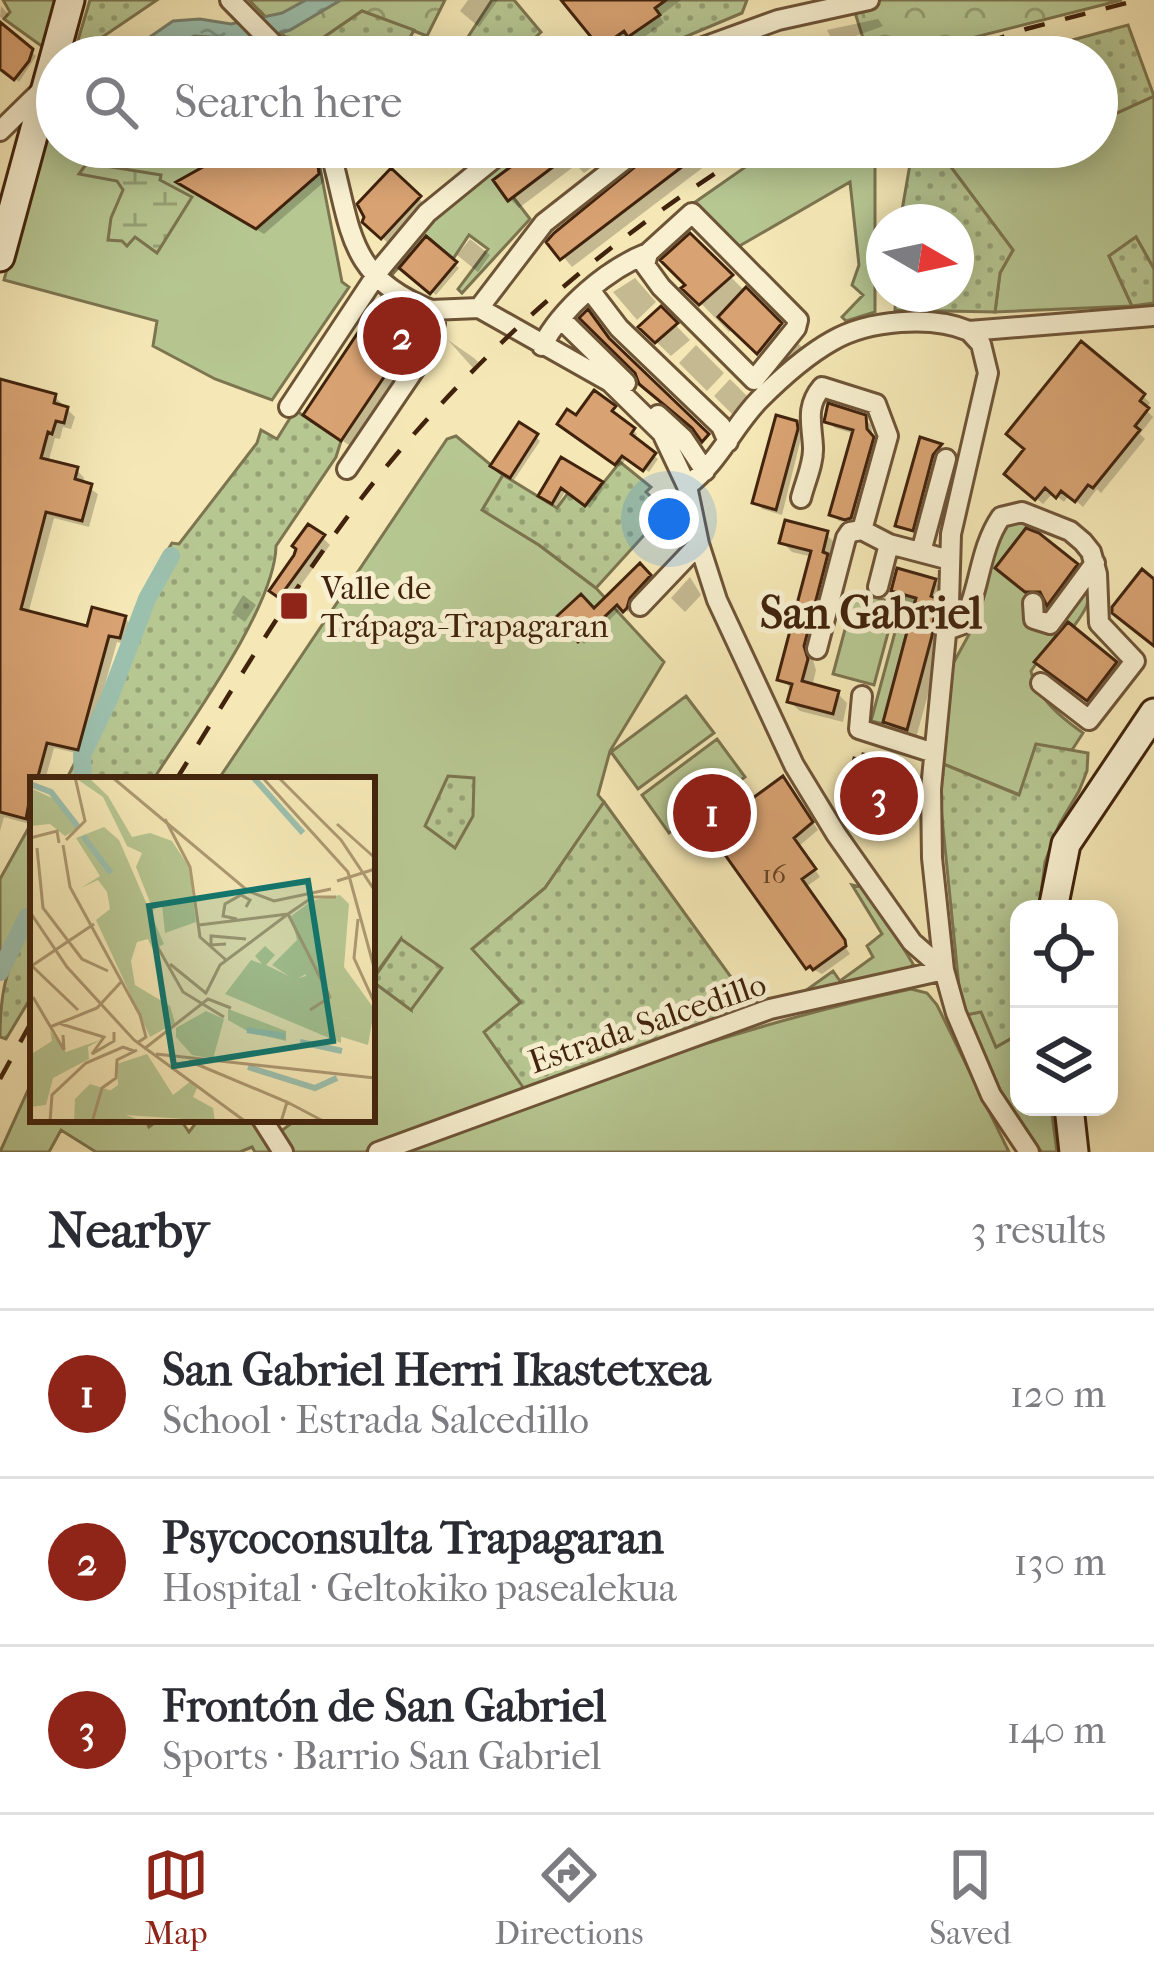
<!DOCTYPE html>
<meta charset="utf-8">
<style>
:root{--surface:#fff;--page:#f2f2f3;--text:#2b2b33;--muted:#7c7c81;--line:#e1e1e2;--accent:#8f2418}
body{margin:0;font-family:"IM FELL French Canon",serif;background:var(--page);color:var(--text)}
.controls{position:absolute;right:36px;bottom:36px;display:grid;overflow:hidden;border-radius:24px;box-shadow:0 6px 30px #0003}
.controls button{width:108px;height:108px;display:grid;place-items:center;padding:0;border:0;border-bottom:3px solid var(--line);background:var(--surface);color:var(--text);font:60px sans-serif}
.compass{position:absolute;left:866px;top:204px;width:108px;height:108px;border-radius:50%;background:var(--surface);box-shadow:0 6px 30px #0003;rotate:99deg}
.you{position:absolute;left:669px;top:519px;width:42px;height:42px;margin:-30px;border:9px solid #fff;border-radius:50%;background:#1a73e8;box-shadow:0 0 0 18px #1a73e833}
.badge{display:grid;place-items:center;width:78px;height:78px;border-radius:50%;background:var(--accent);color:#fff;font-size:39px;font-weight:700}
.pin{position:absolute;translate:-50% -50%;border:6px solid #fff;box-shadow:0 3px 12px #0006}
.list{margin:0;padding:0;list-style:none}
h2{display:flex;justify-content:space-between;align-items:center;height:156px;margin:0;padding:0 48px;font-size:51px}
h2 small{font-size:39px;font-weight:400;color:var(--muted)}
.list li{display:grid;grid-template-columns:78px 1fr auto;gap:36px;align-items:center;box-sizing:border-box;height:168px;padding:0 48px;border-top:3px solid var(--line)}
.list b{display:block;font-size:45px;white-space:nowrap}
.list p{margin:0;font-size:39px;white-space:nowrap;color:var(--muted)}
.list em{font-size:39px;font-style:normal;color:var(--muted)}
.icon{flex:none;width:66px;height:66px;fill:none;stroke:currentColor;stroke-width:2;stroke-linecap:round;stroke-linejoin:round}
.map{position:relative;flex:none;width:1154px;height:1152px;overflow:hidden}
.search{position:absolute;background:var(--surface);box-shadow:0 6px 30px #0003;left:36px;right:36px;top:36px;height:132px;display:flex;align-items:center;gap:30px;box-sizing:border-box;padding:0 42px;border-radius:66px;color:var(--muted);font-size:45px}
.sheet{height:660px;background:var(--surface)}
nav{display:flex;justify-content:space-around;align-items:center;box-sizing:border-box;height:168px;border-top:3px solid var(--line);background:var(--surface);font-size:33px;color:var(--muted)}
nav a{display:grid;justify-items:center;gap:6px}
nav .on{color:var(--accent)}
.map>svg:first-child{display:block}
</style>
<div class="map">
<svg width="1154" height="1152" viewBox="0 0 1154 1152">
<defs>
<pattern id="wetland-marsh" width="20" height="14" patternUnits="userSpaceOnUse" patternTransform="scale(3)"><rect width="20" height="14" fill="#b7c792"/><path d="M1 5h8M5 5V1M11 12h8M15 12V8" fill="none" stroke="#96a176"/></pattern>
<pattern id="park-crowns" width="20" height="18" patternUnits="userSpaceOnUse" patternTransform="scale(3)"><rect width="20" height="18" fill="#b7c792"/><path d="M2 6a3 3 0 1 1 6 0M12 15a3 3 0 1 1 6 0" fill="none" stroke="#96a176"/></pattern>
<pattern id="garden-dots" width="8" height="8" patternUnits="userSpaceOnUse" patternTransform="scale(3)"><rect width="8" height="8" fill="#b7c792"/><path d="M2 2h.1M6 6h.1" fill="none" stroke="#96a176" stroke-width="1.8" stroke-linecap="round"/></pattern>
<pattern id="water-ripples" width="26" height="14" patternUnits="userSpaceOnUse" patternTransform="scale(3)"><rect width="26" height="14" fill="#9cc0ae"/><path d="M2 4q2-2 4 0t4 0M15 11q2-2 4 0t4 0" fill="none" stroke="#819c8c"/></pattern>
</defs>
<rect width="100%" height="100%" fill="#f5e8b6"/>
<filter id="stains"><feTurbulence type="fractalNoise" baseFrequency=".00167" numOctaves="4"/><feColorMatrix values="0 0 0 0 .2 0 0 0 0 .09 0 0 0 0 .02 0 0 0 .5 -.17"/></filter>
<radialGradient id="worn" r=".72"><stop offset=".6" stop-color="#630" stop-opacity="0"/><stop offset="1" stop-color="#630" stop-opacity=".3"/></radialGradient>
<path fill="#b7c792" stroke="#7c7550" stroke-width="3" d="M3,0H56L43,47L4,19L10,12Z
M1154,96V269L1136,237L1109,256L1132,306L995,312L1000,273L1013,250L936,147H1097V122Z
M57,133V147H316L342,282L349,287L272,400L215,379L153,346L157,321L4,280L43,136L53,138Z
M530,147H537L493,180L507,200L513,197L530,219L462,293L458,289L488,249L469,235L453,259L426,236L391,276L387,273C433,215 466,184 530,147Z
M774,147H875V312L846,321L842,317L863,295L852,285L859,265L850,182L736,248L691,205Z
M456,436L503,475L483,510L539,545L596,588L664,662L610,751L598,795L604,802L545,888L473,949L521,1003L525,1090L365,1152H255L252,1147L240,1152H96L61,1130L49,1152H0L33,1079V1119H145L149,1127L159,1119H180L189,1132L199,1119H270L280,1132L297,1119H372V981L411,1010L401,939L372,979V780H218L447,439Z
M1022,521L1028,525L996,569L1059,619L1089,583C1091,603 1085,611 1074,626L1066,621L1031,671C1035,697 1063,719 1083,733L1072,750L1036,745L1020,795L941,763L949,671L972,629L996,541L1009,524Z
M855,592L896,603L874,685L833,674Z
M905,595L916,598L883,724L871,721Z
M686,696L714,733L638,789L611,752Z
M717,739L745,777L669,833L642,795Z
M28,829L33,831V904L0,964V879Z
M852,885L867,888L913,964L911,969L801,994L833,971L840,981L873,957L867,946L882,934Z
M911,989L927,993L937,1005L1009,1152H406C569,1087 738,1026 911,989Z
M981,1011L996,1047L1019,1034V1107H1051L1057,1152H1042L1020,1128L992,1087L966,1015Z"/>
<path fill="url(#wetland-marsh)" stroke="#7c7550" stroke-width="3" d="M87,163L161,175L160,180L192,197L157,253L135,237L127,246L122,241L108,240L111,218L123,190L117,181L79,174Z"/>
<path fill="url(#park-crowns)" stroke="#7c7550" stroke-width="3" d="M249,0H445L427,36L362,11L301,53Z
M851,0H1122L896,57H869Z"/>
<path fill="url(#garden-dots)" stroke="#7c7550" stroke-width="3" d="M90,0H157L73,57Z
M492,0H514L541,32L514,57H455Z
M666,0H747L742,13L642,55L618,35L624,32L628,37L659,14L655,8Z
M362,11L414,30L400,57H305L301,53Z
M1128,25L1154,96L1097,122V57H1009Z
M913,147H936L1013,250L1000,273L995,312L895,310L896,294H956V222H900Z
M1136,237L1154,269V303L1132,306L1109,256Z
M295,410L341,441L336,457L276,546C275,608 188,725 153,780H66C85,743 105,706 120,667C138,624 146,583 172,543L179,544L257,443L261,430L277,439Z
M620,462L651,487L646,492L666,511L596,588L539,545L482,510L503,475L557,508L568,493L585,506Z
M1036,744L1088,753L1087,771L1079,791L1059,825L1045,862L1039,909H1019V1006L1013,1009L1019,1034L996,1047L981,1012L966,1015L959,987L940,798L941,763L1019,795Z
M448,776L474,778L473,816L455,848L425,826Z
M604,802L752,1006L525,1090L484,1032L521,1002L472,949L545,888Z
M33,919V994L6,1039L0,1037C0,985 8,964 33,919Z
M401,939L442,968L411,1010L372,981Z"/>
<path fill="url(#water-ripples)" stroke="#78816e" stroke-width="3" d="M306,0H341L290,30L258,40L194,36L151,57H121L173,21L200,19L231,24L282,13Z"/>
<path fill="#0003" d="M468,0H498L479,27L460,11Z
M565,0H681L660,16L664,23L637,42L632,37L609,53Z
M1,6L9,15L4,20L0,17Z
M878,19L883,26L834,44L827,30Z
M0,26L36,56L19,82L0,66Z
M217,147H318L324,182L264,234L187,188L223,159Z
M345,147H363L352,163L350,161Z
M542,147H620L584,173L576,165L519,208L510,199Z
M657,147H730L572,267L551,242L652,159Z
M391,172L434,213L397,252L365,221Z
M690,237L809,354L787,380L734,328L729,332L686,288Z
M470,239L490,255L478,272L457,255Z
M426,240L459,268L436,295L403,267Z
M635,278L656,302L637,320L613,292Z
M661,310L690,340L671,356L642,328Z
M419,325L426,332L349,445L313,421Z
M448,340L474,358L478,362L473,368Z
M696,345L724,373L707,391L679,363Z
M730,379L759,408L744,426L714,396Z
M0,382L55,397L75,417L71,429L63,427L60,439L55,438L48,463L77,470L84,478L83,484L98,494L89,527L54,518L28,614L90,630L125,618L132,626L127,644L117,642L85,755L54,748L45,780H33V825L4,817L0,831Z
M595,394L637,434L633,440L658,459L649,472L627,457L620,467L565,427L576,419Z
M1143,396L1150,403L1145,409L1153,417L1140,434L1145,439L1101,493L1097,489L1083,507L1069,495L1064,502L1053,493L1043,504L1015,480Z
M864,418L871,425L873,438L879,446L858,523L839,521L833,514L855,434L835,428L828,421Z
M796,423L803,430L782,515L762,509L756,502Z
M536,437L540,441L514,480L498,469Z
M922,441L941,447L947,453L919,535L899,525Z
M562,461L604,488L590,508L566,490L557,506L546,500Z
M673,518L685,536L676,545L661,531Z
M826,534L836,544V566L812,657L816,670L812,687L838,694L847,703L843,722L800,711L790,702L793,690L781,679L813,557L792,552L782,542Z
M323,538L330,545L288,603L273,590Z
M1076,566L1085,575L1058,613L1047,600H1038L1008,577Z
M640,567L653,580L628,612L623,607L584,644L559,618L594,612Z
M690,577L701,595L685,612L671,598Z
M934,581L944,591L940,606L944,610L941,647L916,738L896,731L886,722L918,604L904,600L894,590Z
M243,595L256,605L245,622L232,613Z
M1115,664L1122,671L1095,706L1044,669Z
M879,761L900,779L898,787L885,784L876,819L855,814L845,804Z
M789,787L818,830L799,846L820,877L806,887L850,954L822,974L809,967L715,835Z"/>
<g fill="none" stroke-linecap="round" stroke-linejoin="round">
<path stroke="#9cc0ae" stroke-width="18" d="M83,780L82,755L109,699L147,599L171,556
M0,972L27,917"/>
</g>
<path fill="#d8a272" stroke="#41230d" stroke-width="3" d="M561,0H666L655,8L660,15L628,37L624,31L600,48Z
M0,22L33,49L29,61L14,80L0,69Z
M213,147H316L319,174L256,229L176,182L219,158Z
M537,147H599L573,166L566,157L508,201L493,180Z
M659,147H708L560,260L546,242L554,233Z
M391,168L421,196L381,239L362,222L364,217L357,204Z
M690,233L733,275L699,305L681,288L685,285L660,260Z
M426,236L457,262L430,294L399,268Z
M746,287L782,323L757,354L718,317Z
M381,298L421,322L341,441L303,415Z
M661,306L678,323L655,343L638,327Z
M588,309L609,338L709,434L702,442L692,428L639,384L635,373L579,318Z
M1081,341L1145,394L1140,401L1149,408L1135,426L1140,430L1093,488L1088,485L1075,502L1061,491L1056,498L1045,488L1035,500L1004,474L1024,449L1006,434Z
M0,379L56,394L54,403L68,407L64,423L56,421L52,434L48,432L41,458L78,467L75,479L92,484L82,521L46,512L21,609L87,626L92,607L126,616L120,638L109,636L78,750L47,743L37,780H33L26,819L0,812Z
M594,390L616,406L612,411L635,428L631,434L656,453L643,471L622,456L615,465L557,424L567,409L576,415Z
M828,403L866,415L867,429L874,437L851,518L845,520L829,515L853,430L824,422Z
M776,415L797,421L798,429L776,510L752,503Z
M519,422L538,434L510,478L490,466Z
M920,437L942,444L933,455L913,531L895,526Z
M561,457L603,482L585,506L561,488L552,504L538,496Z
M785,520L828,531L823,552L828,554L804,646L808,659L802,681L839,691L833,714L787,702L792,684L777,680L811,551L779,543Z
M308,524L325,535L279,598L269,591L294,555L296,549L292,546Z
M1026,528L1039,533L1078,564L1047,606L1040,592H1025L995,568Z
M640,563L651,575L630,598L627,608L623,612L617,605L578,642L555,618L581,594L594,608Z
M897,568L936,579L931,596L936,598L932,636L907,730L883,722L916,598L891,591Z
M1142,569L1154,579V646L1112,613V607Z
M1068,622L1117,662L1087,701L1034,662Z
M863,754L880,758L879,763L892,767L889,780L876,776L866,811L842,805L854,758L862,760Z
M783,776L813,822L794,838L816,869L802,879L845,940L846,946L813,970L810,966L806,969L711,835L716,831L713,827Z"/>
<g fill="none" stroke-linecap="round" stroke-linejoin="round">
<defs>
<path id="street" d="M230,0L286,57
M676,57L778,20L869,0
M0,131L44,88
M329,147C352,226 344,276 431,310L435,323L429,348L347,469
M692,213L798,320L796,328L754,380L661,287L645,265L648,253Z
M590,290L619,328L721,426L728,442
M479,308L610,382L662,433L687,486L699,544L717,600L794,765L836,834L912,942L944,970
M431,310L479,308L544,223L641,147
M566,324L626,383
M969,331L981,344L988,373L951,534L949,603L931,789L932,858L944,970L956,1013L991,1095L1029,1152
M542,346C562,308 607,269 648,253
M289,407L381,268L427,213L508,147
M658,415L683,438L705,471
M687,486C718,463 733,427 759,400C779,380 807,355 832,341C868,320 932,315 969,331L1154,316
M801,498C805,482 814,463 813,447C812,424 805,407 822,387L876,404L888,436L862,530L850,532L846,538L817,649
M862,530L889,544L950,560
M921,552L946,459
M878,587L889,544
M1033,603L1034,619L1050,624L1095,563
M640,606L699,544
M947,630L963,624C980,590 979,549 1001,517L1022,512L1070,531L1083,542L1091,552L1097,574L1099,623L1135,661L1089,720L1041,683
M862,696L859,729L934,753
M262,1119L283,1152
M378,1152L770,1009L944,970"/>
<path id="secondary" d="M0,257L70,0
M1053,909L1066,844L1154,713
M1069,1107L1074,1152"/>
</defs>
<use href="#street" stroke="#6e5437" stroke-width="24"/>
<use href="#secondary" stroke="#41230d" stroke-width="33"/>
<use href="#street" stroke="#f8f0d0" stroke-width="18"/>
<use href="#secondary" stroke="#f8f0d0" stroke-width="27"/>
<path stroke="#41230d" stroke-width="4.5" stroke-dasharray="21 21" stroke-linecap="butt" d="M945,57L1026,29L1138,0
M176,780C243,672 310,559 391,461C494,337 619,231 757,147
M0,1079L33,1019"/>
</g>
<rect fill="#8f2418" stroke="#f8f0d0" stroke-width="4.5" x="279" y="591" width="30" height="30" rx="6"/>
<g text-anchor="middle" stroke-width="10" stroke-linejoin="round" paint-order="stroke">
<g font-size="27" fill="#674326">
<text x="774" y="883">16</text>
</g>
<g font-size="33" fill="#41230d" stroke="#f8f0d0" text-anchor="start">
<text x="321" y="599">Valle de<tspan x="321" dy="38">Trápaga-Trapagaran</tspan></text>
</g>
<g font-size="33" fill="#41230d" stroke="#f8f0d0">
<text transform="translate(647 1022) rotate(-19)" y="12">Estrada Salcedillo</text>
</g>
<g font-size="45" font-weight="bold" fill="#41230d" stroke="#f8f0d0">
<text x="871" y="628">San Gabriel</text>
</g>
</g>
<g transform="translate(30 777)">
<rect width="345" height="345" fill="#f5e8b6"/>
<path d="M44,0H58L78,19L102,60L120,56L142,64L159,90L166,145L135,156L132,128L123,133L106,90L112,76L97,69L73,20ZM0,11L31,25L49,51L35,59L20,47L0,49ZM310,118L319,127L314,190L345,233V254L343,246L311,240V266L195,217L221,183L232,187L225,179L235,169L245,178L236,188L265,202L276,199L261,139L283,123ZM176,234L194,242L183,282L162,278L146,260V251ZM20,254L36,275L70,263L58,270L59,282L23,301L16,328L0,330V278L22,264ZM60,307L92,317L96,338L114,345H44L45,322Z" fill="#b7c792"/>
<path d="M117,277L143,318L161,304L168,309L163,320L183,331L185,344L96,338L91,317L77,316L88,308L87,287Z" fill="#b7c792"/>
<path d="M74,50L89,63L134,167L123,173L118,162L107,165L101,184L105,208L140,229L145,246L120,260L66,143L80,132L77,115L68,103L51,111L70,99L46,61Z" fill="#b7c792"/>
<path d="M267,163L283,193L265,203L242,188ZM198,232L256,254V264L219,255L198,243ZM311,240L342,245L338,268L299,256Z" fill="#b7c792"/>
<path fill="none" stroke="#9cc0ae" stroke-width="6" d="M223,0L273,56M0,7L21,15L49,51M53,59L81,96M217,253L255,259M270,265L312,274M218,290L285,311L307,301"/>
<path fill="none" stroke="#ad9972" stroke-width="3" d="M82,0L218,114L244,124L301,112M232,0L318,95L345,194M248,0L311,63L345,114M135,42L160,90L170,160L196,183M307,47L345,81M0,61L27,54L29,66M36,63L55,44L45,0M33,68L40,110L110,238L116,260L107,266M7,71L13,131L52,182L78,194M307,104L345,92M0,135L37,190L104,263L216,345M258,137L300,220L280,233M207,142L193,139L195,127L211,118L220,123L216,130M328,142L324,181L345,227M169,148L258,137M122,160L153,215L194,240M196,167L181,168V159L216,162M140,187L177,217M1,188L48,233M3,188L64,147M176,216L190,188L258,137L283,120H306M3,220L34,273L33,258M31,247L74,260L62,277L84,264V255M20,250L67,231L91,205M114,272L178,222L201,231M126,277L345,301M159,284L257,325L251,345M257,325L295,345M20,345L22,318L56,286L93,270L104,274M62,345L72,311L86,301L87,283L107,273"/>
<path fill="#0f766e" fill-opacity="0.15" stroke="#0f766e" stroke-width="6" d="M278,104L303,264L144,289L119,129Z"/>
<rect width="345" height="345" fill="none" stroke="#41230d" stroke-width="6"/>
</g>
<rect width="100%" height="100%" filter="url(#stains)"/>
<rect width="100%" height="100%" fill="url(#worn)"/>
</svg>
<div class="controls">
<button><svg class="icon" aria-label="locate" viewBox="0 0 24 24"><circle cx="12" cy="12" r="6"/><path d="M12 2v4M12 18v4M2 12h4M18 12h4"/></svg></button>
<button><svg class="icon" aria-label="layers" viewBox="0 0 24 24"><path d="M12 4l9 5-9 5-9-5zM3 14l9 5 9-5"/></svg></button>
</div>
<svg class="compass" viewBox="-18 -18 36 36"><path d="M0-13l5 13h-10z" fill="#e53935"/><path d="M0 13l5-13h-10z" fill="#7c7c81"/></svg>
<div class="you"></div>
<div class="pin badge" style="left:712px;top:813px">1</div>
<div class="pin badge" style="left:402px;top:336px">2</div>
<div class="pin badge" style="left:879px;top:796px">3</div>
<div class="search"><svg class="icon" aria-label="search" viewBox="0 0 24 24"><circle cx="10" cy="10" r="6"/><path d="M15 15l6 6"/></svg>Search here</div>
</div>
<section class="sheet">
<h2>Nearby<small>3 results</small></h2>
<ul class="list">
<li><span class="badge">1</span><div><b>San Gabriel Herri Ikastetxea</b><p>School · Estrada Salcedillo</p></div><em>120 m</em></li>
<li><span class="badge">2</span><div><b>Psycoconsulta Trapagaran</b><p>Hospital · Geltokiko pasealekua</p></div><em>130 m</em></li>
<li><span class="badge">3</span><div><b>Frontón de San Gabriel</b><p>Sports · Barrio San Gabriel</p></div><em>140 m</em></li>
</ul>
</section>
<nav>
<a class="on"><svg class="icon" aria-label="map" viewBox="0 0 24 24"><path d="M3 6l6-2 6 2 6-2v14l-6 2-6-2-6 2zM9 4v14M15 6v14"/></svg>Map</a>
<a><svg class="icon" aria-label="directions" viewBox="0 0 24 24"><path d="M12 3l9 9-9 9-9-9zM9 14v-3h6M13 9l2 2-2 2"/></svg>Directions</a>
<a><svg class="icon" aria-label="saved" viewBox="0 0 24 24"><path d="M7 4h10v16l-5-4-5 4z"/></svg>Saved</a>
</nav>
